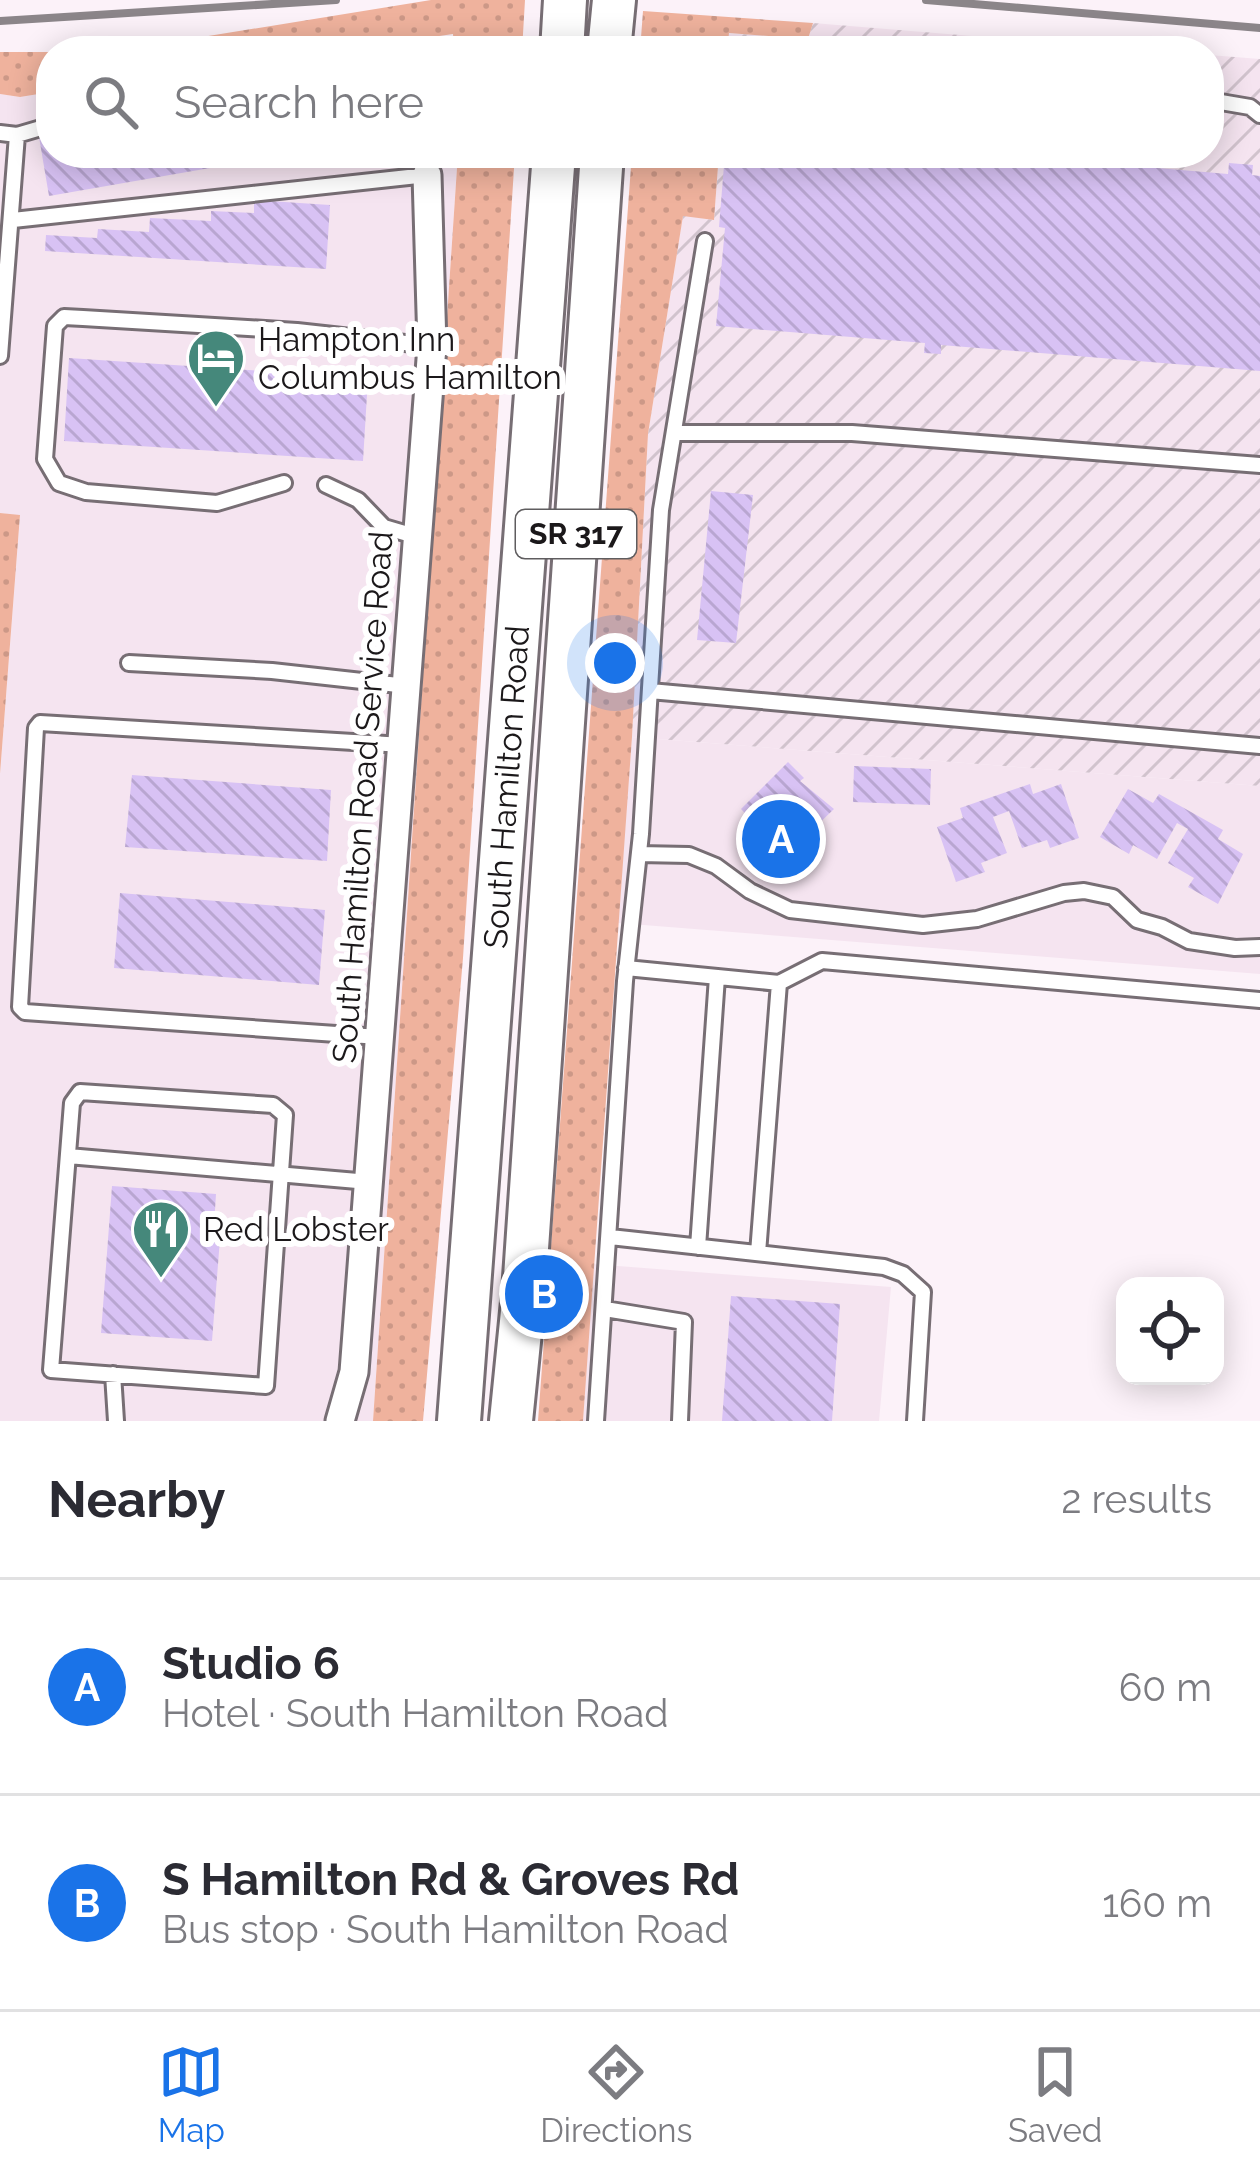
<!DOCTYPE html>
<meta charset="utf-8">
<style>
:root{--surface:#fff;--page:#f2f2f3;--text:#2b2b33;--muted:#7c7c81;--line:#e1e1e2;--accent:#1a73e8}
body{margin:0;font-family:Raleway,sans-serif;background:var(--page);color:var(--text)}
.controls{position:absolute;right:36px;bottom:36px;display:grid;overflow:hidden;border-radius:24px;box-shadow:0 6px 30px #0003}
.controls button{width:108px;height:108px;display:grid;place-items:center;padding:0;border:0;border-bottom:3px solid var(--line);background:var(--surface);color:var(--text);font:60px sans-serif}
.you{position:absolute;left:615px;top:663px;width:42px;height:42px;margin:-30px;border:9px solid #fff;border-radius:50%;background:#1a73e8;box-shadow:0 0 0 18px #1a73e833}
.badge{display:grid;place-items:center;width:78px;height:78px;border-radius:50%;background:var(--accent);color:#fff;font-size:39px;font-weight:700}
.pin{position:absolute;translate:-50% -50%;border:6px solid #fff;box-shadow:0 3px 12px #0006}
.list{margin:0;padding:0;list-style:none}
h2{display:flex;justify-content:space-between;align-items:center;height:156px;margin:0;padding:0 48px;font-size:51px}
h2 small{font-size:39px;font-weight:400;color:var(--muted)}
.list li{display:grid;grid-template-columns:78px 1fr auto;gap:36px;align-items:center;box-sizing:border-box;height:216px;padding:0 48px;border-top:3px solid var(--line)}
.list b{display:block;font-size:45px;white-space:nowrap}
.list p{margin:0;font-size:39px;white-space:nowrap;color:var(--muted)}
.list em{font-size:39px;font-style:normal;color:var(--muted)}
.icon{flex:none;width:66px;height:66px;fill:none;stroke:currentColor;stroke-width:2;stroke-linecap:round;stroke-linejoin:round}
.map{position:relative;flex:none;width:1260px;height:1421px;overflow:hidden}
.search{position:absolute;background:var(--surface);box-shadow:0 6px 30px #0003;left:36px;right:36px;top:36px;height:132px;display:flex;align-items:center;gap:30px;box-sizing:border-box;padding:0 42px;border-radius:48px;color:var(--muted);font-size:45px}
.sheet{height:588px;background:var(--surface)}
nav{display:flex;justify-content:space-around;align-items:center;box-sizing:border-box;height:168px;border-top:3px solid var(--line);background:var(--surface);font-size:33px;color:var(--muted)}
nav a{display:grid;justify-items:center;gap:6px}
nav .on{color:var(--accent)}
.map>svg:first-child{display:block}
</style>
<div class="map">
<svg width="1260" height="1421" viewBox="0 0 1260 1421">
<defs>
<pattern id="industrial-furrows" width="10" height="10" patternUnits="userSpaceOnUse" patternTransform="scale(3)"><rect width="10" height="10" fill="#f5e4f0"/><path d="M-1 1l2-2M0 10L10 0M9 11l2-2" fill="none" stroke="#d1c3cd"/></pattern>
<pattern id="grass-dots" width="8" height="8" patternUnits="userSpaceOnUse" patternTransform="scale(3)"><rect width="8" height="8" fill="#efb29d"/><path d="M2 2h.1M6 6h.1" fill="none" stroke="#cc9887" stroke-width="1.8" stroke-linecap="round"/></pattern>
<pattern id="building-back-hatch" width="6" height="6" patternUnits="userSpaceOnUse" patternTransform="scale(3)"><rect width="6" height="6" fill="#d8c2f4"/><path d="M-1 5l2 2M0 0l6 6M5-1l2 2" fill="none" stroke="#b9a6d1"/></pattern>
</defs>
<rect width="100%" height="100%" fill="#fcf2f9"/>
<path fill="#f5e4f0" d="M51,92V153H458L373,1421H0V774L20,516L0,513V94L20,97Z
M632,737L1260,786V974L618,923Z
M592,1264L891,1287L879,1421H583Z"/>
<path fill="url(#industrial-furrows)" d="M813,23L1158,51H727L728,33L808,39Z
M1209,55L1260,59V786L632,737L648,434L683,215L714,220L719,153H1209Z"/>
<path fill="url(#grass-dots)" d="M431,0H525L522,51H454L453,34L337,51H116Z
M643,11L813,23L808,39L729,33L727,51H640Z
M0,52H51V92L20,97L0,94Z
M458,153H515L463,958L423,1421H373Z
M632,153H719L714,220L683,216L648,434L632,737L583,1421H538Z
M0,513L20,515L0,774Z"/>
<path fill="url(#building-back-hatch)" d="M51,135V153L284,155L49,196L39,137Z
M725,153H982L1228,174L1229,163L1253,165L1252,175L1260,176V371L941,345V354L924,353L925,343L716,326L725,228L719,227Z
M254,200L330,205L326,269L45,251L46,235L97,238L98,229L149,232L150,218L211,221V211L254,213Z
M69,358L368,378L363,461L64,441Z
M711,491L753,495L736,643L697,640Z
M788,762L804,778L800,781L834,809L787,854L777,844L763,854L757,847L764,841L755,832L759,828L741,809Z
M854,766L931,769L930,805L853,802Z
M132,775L331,790L327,861L125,847Z
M1030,784L1033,794L1061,784L1079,838L1050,848L1047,840L1022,848L1009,811L993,817L1007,853L981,863L985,872L956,882L937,827L963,818L960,808Z
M1128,789L1153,803L1159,794L1223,830L1218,839L1243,854L1218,904L1188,887L1194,878L1168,863L1188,829L1177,823L1157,859L1133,845L1129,854L1100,837Z
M120,893L325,910L319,985L114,968Z
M112,1186L216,1194L214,1225L221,1226L212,1341L101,1333Z
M731,1296L840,1304L832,1421H722Z"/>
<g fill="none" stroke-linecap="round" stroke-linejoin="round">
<defs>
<path id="service" d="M1209,100L1250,107L1260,115
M0,133L17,135L0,356
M17,135L51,125
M13,220L427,175L415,153
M674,433H852L1260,465
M284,483L217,503L86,492L59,483L45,459L55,326L64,317L83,318L297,331L432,346
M326,485L358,500L384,527L418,537
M129,663L272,671L407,686
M650,691L1260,746
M639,854L689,855L716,866L750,891L790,910L923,925L977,919L1064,893L1084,891L1113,897L1137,920L1162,927L1189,941L1235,948L1260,947
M626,968L779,983L822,961L1260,1000
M379,1037L25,1012L20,1007L36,728L40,723L403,745
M80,1092L273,1105L285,1115L266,1386L51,1370L72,1103Z
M68,1156L369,1182
M610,1237L884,1267L903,1274L923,1292L915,1421
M698,1247L717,977
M758,1253L779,983
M605,1309L684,1322L680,1421
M113,1374L116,1421
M596,1421L625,981L641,834L661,510L705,241"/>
<path id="minor" d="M340,1421L354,1372L432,346L427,175"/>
<path id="primary" d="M562,51L565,0
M609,51L614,0
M459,1421L554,153
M511,1421L524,1292L602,153"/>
</defs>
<use href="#service" stroke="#776e74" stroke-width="20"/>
<use href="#minor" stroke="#776e74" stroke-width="33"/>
<use href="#primary" stroke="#776e74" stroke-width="48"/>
<use href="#service" stroke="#fff" stroke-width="14"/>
<use href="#minor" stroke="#fff" stroke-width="27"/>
<use href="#primary" stroke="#fff" stroke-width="42"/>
<path stroke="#8b8589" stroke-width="8" d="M926,0L1260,28
M0,21L336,0"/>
</g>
<defs>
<symbol id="hotel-pin" viewBox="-11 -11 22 30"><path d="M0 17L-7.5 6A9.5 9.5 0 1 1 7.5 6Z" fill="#45887b" stroke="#fff"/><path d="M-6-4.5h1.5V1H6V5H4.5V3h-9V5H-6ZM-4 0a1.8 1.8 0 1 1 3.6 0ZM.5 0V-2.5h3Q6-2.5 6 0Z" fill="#fff"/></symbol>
<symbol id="restaurant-pin" viewBox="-11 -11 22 30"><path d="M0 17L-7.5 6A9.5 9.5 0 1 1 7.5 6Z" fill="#45887b" stroke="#fff"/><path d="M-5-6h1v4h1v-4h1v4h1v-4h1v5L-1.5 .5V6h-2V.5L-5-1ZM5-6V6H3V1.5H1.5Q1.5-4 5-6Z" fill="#fff"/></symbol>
</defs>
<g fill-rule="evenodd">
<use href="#hotel-pin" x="183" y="325" width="66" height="90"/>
<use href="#restaurant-pin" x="128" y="1196" width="66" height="90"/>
</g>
<g text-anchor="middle" stroke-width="12" stroke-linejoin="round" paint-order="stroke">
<rect fill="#fff" stroke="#5f5d5f" stroke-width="3" x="516" y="510" width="120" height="48" rx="9"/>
<g font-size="30" font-weight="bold" fill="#1b181a">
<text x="576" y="544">SR 317</text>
</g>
<g font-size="33" fill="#1b181a" stroke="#fff" text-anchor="start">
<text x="258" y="351">Hampton Inn<tspan x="258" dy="38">Columbus Hamilton</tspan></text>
<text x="203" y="1241">Red Lobster</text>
</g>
<g font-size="33" fill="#1b181a" stroke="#fff">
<text transform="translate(506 787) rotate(-86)" y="12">South Hamilton Road</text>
<text transform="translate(362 797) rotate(-86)" y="12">South Hamilton Road Service Road</text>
</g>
</g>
</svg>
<div class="controls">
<button><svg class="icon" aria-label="locate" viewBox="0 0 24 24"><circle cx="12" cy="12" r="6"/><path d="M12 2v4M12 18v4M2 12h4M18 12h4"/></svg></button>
</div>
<div class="you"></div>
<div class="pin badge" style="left:781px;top:839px">A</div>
<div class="pin badge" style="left:544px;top:1294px">B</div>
<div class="search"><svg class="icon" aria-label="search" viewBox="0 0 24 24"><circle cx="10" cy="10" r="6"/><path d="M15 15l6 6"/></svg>Search here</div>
</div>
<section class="sheet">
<h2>Nearby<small>2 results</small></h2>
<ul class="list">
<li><span class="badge">A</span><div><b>Studio 6</b><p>Hotel · South Hamilton Road</p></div><em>60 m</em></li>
<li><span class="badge">B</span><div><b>S Hamilton Rd &amp; Groves Rd</b><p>Bus stop · South Hamilton Road</p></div><em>160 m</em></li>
</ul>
</section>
<nav>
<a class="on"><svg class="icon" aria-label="map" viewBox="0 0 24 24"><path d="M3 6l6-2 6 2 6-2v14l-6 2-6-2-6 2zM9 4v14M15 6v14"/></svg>Map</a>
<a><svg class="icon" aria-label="directions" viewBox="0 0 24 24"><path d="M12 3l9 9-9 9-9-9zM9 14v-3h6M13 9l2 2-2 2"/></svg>Directions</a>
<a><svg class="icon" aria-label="saved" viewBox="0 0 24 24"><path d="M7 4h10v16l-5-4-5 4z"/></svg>Saved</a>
</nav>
